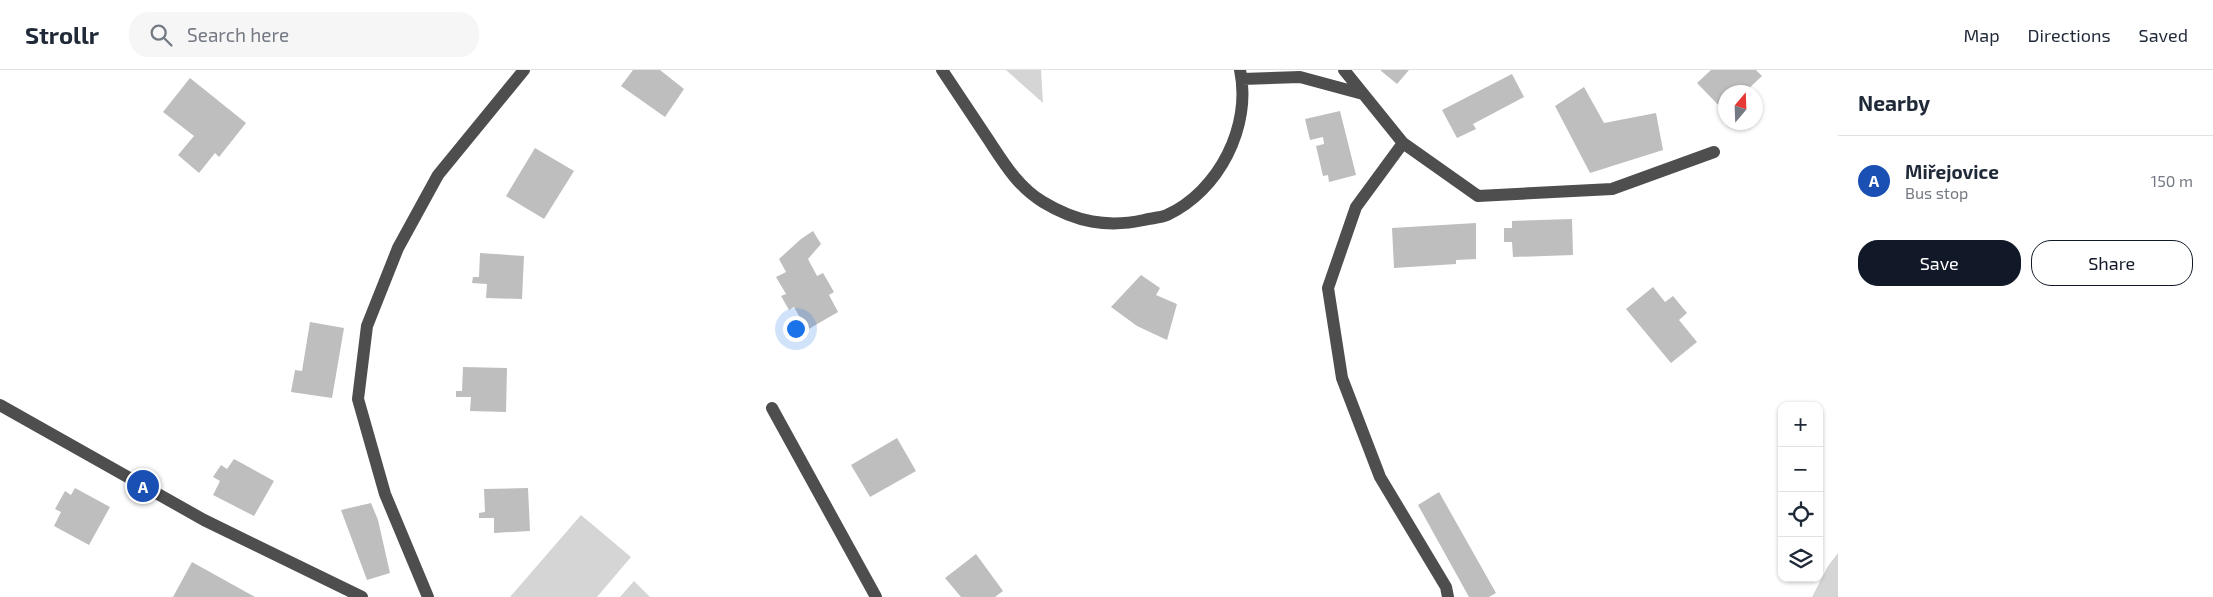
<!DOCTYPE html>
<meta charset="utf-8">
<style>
:root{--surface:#fff;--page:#f6f6f7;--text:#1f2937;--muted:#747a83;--line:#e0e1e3;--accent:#111827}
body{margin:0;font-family:"Exo 2",sans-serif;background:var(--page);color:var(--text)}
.controls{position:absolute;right:15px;bottom:15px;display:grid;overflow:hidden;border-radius:10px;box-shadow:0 1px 4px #0004}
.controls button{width:45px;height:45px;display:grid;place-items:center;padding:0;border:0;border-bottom:1px solid var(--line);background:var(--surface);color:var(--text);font:25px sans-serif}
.compass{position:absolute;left:1718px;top:15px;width:45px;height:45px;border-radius:50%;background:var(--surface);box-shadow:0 1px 4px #0004;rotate:19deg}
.you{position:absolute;left:795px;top:258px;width:18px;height:18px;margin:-12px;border:4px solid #fff;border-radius:50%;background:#1a73e8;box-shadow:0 0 0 8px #1a73e833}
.badge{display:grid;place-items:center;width:32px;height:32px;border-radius:50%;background:var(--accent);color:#fff;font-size:16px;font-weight:700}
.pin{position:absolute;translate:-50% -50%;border:2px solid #fff;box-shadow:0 1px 5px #0006}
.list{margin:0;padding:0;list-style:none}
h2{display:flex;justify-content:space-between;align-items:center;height:65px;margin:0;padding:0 20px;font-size:21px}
h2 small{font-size:16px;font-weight:400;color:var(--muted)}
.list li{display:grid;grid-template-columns:32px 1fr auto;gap:15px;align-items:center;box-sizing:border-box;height:90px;padding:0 20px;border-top:1px solid var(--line)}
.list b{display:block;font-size:19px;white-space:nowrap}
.list p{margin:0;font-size:16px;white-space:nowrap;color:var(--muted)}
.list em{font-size:16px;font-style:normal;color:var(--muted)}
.actions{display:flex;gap:10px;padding:15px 20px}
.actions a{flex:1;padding:11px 0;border:1px solid var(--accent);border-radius:20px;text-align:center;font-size:18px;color:var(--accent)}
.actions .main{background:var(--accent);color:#fff}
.icon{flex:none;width:28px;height:28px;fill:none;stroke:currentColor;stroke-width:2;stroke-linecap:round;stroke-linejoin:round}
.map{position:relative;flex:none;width:1838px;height:527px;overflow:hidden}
header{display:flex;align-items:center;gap:30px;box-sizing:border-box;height:70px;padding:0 25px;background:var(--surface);border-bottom:1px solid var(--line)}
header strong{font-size:24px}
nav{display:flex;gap:28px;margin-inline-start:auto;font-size:18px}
.search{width:350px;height:45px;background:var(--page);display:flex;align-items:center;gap:12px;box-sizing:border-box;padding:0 18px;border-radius:20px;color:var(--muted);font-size:19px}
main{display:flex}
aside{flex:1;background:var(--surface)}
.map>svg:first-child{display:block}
</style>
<header>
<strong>Strollr</strong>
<div class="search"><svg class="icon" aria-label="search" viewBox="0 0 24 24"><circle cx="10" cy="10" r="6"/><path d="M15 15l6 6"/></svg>Search here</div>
<nav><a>Map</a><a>Directions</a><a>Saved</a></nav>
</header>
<main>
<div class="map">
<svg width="1838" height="527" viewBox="0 0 1838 527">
<rect width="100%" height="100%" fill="#fff"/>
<path fill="#d5d5d5" d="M1006,0H1041L1043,33Z
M581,445L631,487L597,527H510Z
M1838,483V527H1812L1828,496Z
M634,511L650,527H620Z"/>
<path fill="#bebebe" d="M633,0H660L684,19L665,47L621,16Z
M1380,0H1409L1397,14Z
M1711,0H1756L1762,6L1745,22H1726L1725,42L1697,13Z
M1512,4L1524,27L1473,54L1476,59L1457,68L1442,40Z
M190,8L246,53L219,87L215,83L199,103L178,85L194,66L163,42Z
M1584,17L1604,53L1656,43L1663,80L1590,103L1555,36Z
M1340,41L1356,105L1329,112L1328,105L1323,106L1316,76L1324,74L1323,67L1310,70L1305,49Z
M535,78L574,101L544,149L506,126Z
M1572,149L1573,185L1513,187L1512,172H1504V158H1512V151Z
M1476,153V189L1456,190V194L1394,198L1392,158Z
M813,161L821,174L808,189L817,206L823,203L834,222L829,225L838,242L807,260L794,237L789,240L781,226L786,224L776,207L786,202L779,189L801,169Z
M480,183L524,186L522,229L486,228L487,214L472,213L473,207H479Z
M1141,205L1160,218L1156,225L1177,234L1167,270L1137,256L1111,237Z
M1653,217L1665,232L1673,226L1687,243L1679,250L1697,272L1671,293L1626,239Z
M310,252L344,258L332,328L291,322L295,300L302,301Z
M463,297L507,298L506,342L470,341L471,327H456V321H462Z
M897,368L916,401L870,427L851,395Z
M234,389L274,411L254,446L213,425L220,411L213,407L221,395L227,399Z
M75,418L110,437L89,475L54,456L61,442L55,439L65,421L71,425Z
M528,418L530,461L494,463V448H479V443L485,442L484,419Z
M1439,422L1496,523L1489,527H1469L1418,435Z
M371,433L378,450L390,503L367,510L341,440Z
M976,484L1003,521L995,527H961L945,508Z
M192,492L255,527H173Z"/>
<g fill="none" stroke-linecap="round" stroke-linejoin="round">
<path stroke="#4e4e4e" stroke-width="12" d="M942,0C956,21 970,42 984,63C1001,88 1016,116 1043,132C1076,152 1107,158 1144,150C1151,148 1160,148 1167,145C1219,121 1252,56 1240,0
M1344,0L1403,73L1478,126L1612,119L1714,82
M1242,9L1300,7L1363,24
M1403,73L1356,137L1328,218L1342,308L1380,407L1446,517L1448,527
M0,335L204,450L362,527
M772,338L876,527
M428,527L385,424L358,329L367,256L398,178L438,105L524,0"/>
</g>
</svg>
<div class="controls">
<button>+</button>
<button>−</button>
<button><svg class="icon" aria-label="locate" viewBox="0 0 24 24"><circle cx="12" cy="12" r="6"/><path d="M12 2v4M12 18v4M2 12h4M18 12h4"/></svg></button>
<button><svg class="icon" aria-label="layers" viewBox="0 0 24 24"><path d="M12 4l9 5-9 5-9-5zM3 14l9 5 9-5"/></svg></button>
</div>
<svg class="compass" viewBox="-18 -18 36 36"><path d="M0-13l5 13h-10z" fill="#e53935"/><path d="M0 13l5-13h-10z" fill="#747a83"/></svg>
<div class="you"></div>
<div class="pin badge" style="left:143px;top:416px;background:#1a4fb4">A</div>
</div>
<aside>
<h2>Nearby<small></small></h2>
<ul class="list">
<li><span class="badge" style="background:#1a4fb4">A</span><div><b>Miřejovice</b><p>Bus stop</p></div><em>150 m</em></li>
</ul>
<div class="actions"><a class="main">Save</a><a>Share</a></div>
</aside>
</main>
